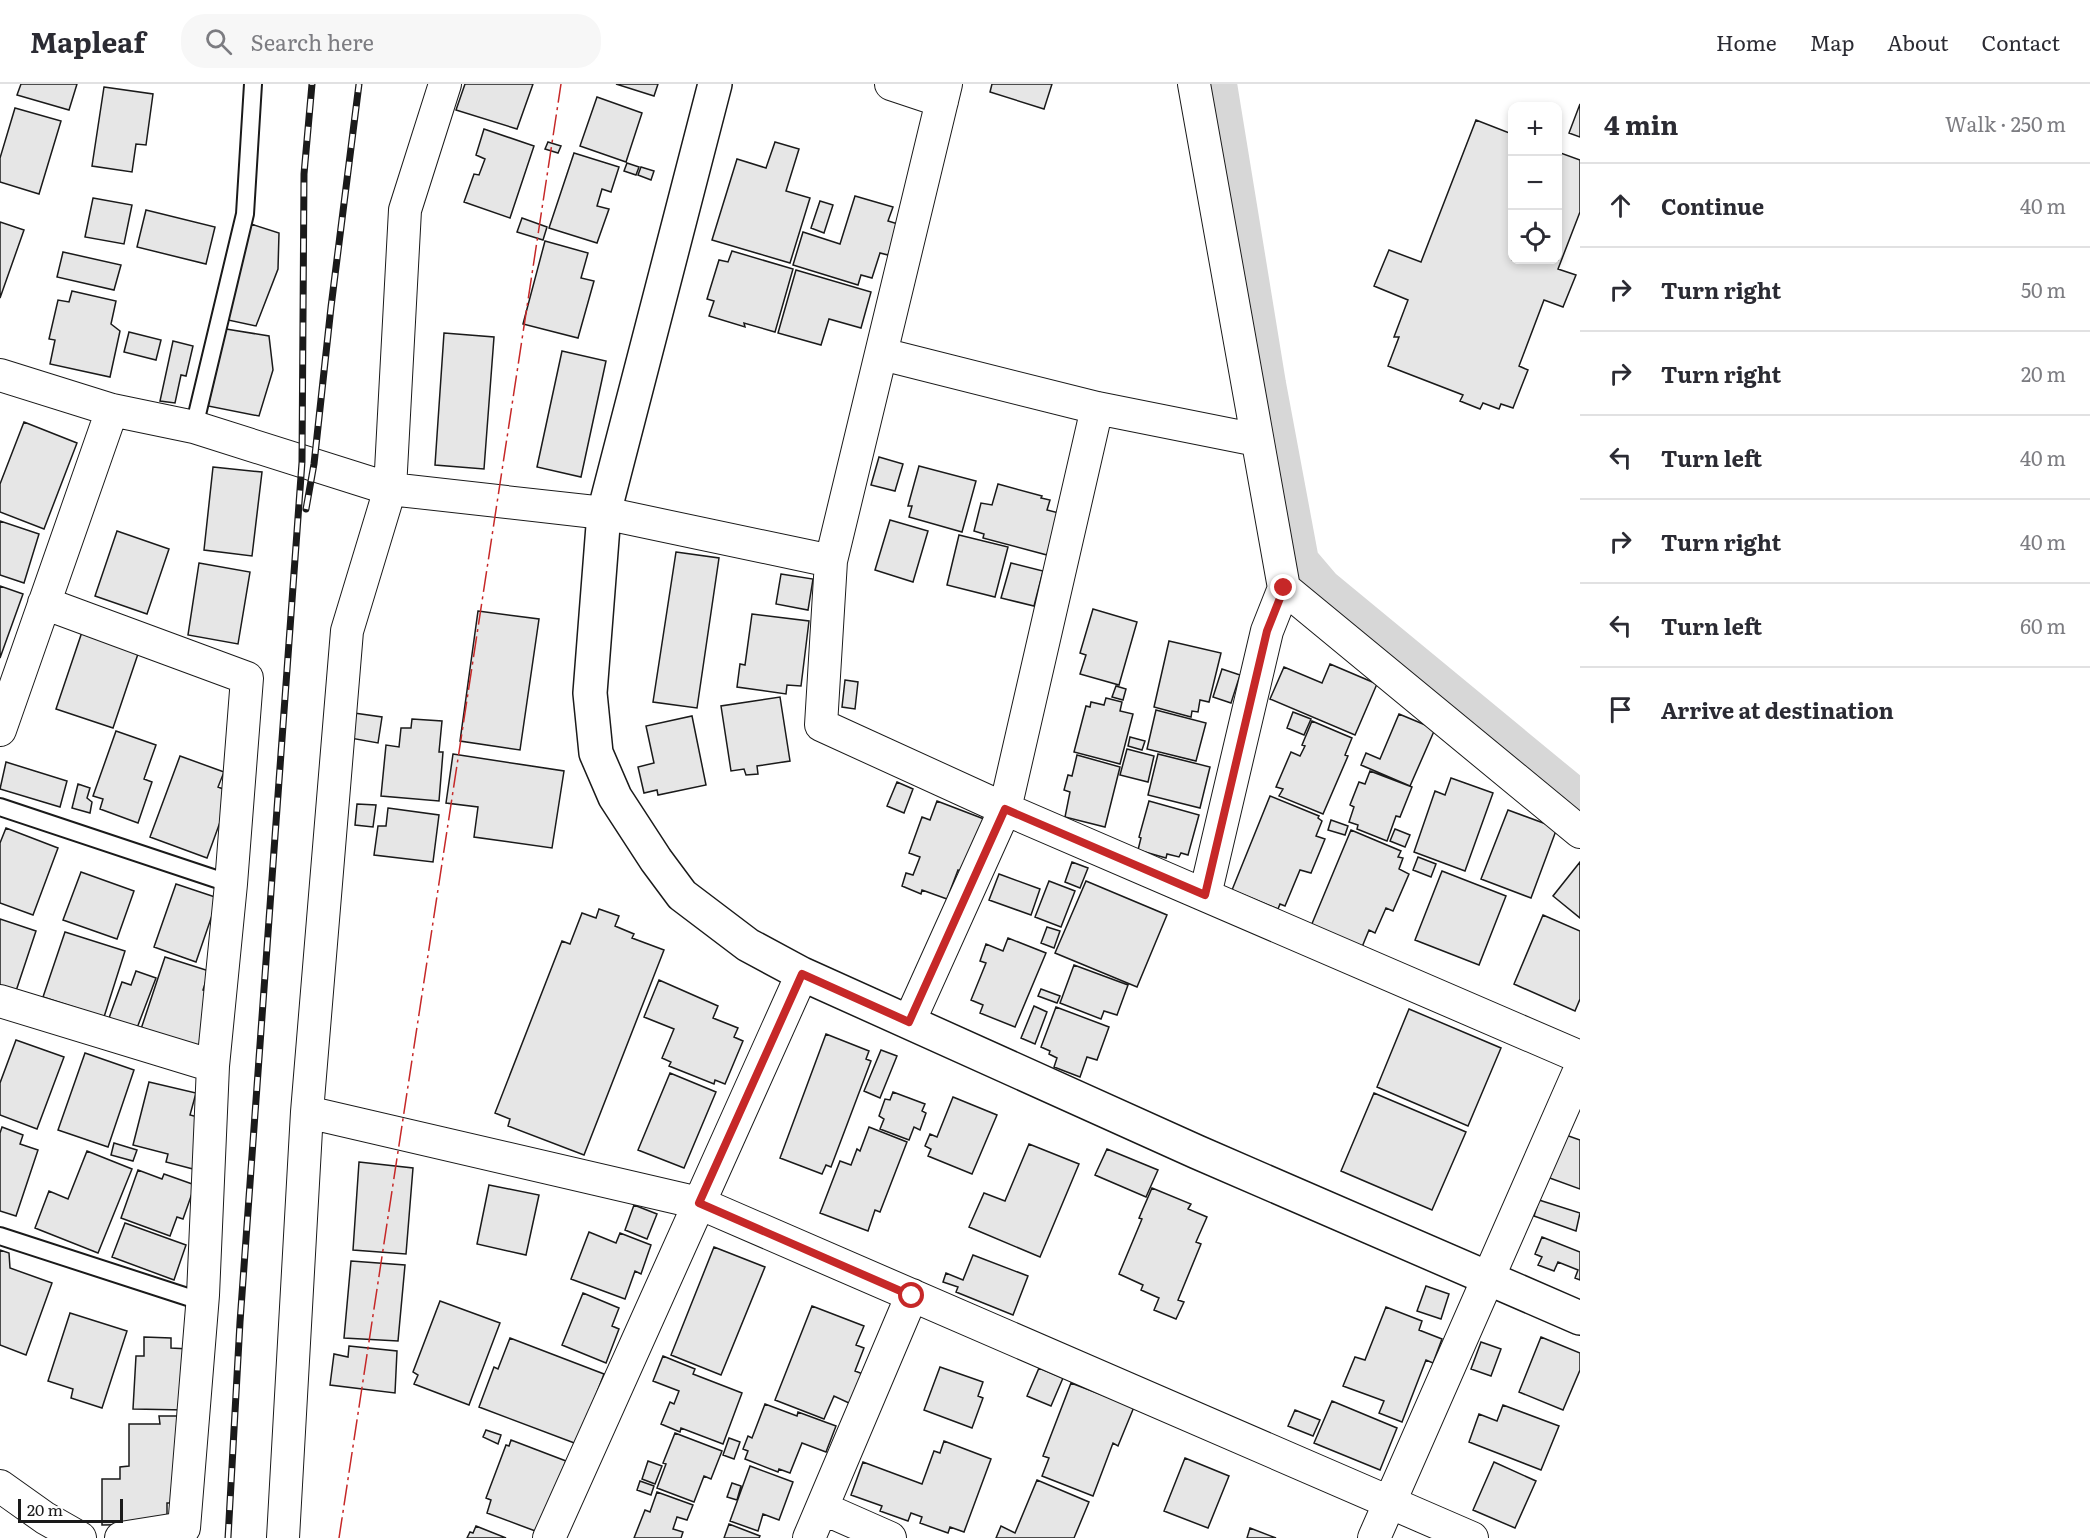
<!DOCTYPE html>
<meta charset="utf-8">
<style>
:root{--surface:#fff;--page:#f7f7f7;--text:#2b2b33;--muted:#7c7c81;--line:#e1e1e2}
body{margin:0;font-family:Literata,serif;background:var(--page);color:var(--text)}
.controls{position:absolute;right:18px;top:18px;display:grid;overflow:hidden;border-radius:12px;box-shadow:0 3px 9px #0003}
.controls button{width:54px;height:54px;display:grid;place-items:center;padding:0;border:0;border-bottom:2px solid var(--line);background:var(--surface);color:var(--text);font:30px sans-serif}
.scale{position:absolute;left:18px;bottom:15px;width:105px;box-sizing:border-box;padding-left:6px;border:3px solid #1a1a1a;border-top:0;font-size:16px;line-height:21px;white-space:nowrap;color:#1a1a1a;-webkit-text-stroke:4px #fff;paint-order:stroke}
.stop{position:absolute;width:18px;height:18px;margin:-14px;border:4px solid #c62828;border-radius:50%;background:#fff}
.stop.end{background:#c62828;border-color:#fff;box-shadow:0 2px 6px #0008}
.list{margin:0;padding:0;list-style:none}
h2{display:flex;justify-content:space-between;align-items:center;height:78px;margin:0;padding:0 24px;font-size:26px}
h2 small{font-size:20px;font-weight:400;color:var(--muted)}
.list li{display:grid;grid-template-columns:39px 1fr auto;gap:18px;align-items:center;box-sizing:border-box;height:84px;padding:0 24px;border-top:2px solid var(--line)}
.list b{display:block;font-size:22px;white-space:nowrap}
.list em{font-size:20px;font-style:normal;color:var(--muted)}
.icon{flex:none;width:33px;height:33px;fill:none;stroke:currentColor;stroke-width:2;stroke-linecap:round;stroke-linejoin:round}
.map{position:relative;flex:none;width:1580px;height:1454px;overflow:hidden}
header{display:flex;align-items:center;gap:36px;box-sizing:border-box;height:84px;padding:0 30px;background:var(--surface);border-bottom:2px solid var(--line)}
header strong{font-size:28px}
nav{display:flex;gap:33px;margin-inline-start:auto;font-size:21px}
.search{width:420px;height:54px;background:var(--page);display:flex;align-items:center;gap:15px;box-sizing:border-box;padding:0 21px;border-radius:24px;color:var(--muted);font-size:22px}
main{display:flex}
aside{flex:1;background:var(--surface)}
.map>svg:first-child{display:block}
</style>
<header>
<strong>Mapleaf</strong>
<div class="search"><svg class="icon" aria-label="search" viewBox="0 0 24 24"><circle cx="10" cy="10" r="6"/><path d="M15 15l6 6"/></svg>Search here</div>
<nav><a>Home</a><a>Map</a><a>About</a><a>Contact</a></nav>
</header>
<main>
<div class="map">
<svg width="1580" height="1454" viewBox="0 0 1580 1454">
<rect width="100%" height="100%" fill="#fff"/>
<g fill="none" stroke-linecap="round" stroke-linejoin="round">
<path stroke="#d7d7d7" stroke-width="38" d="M1218,0L1267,300L1300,477L1323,504L1580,716"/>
</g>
<path fill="#e6e6e6" stroke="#1a1a1a" stroke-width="1.5" d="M21,0H77L69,26L17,11Z
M465,0H533L517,45L456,26Z
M616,0H658L654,12Z
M992,0H1052L1044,25L990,8Z
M104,3L153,10L146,61L136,60L132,88L92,82Z
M597,13L642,29L626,78L580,62Z
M1580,20V53L1569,49Z
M15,24L61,37L39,110L0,98V74Z
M1476,36L1512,50V176H1558V68L1580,76V128L1558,185L1576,191L1563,223L1544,216L1519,282L1528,286L1513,324L1501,320L1499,325L1483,319L1480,325L1460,317L1463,311L1388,282L1399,253H1394L1408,216L1374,202L1389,166L1421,178Z
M484,45L534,62L510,134L464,118L474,90L479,91L485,75L476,71Z
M548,58L561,62L558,69L545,65Z
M775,58L799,65L786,107L810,114L790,179L712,156L737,75L766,84Z
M574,69L619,83L611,108L602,105L597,122L609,125L597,159L549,144Z
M627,79L639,83L636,91L624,87Z
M641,83L654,87L651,96L638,91Z
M855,112L893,123L888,137L898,140L888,171L880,169L872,194L861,191L858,201L793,181L803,148L840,160Z
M93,114L132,121L124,160L85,153Z
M820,117L833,121L824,149L811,144Z
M146,126L215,143L206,180L137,163Z
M522,134L547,143L543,156L517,148Z
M0,138L24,146L0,214Z
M251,140L279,149L278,185L256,242L228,236Z
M545,157L588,169L581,194L594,197L578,254L523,240Z
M732,167L793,185L775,248L744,239L745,243L709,232L714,217L707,215L719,176L728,178Z
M63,168L121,181L114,206L57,193Z
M796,186L871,208L861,244L829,235L821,261L778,249Z
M72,207L116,217L111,240L120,247L110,293L50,280L55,256L49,255L58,216L69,218Z
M226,245L269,252L273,286L259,332L208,322Z
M129,248L161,256L156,276L124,268Z
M444,249L494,253L484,385L435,381Z
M173,257L193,262L186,292L181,291L175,319L160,317Z
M562,267L606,277L581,393L537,383Z
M24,338L77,359L44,445L0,428V400Z
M879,373L903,380L895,407L871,401Z
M919,382L976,397L962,448L909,433L912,422H908Z
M213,383L262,388L252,472L204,466Z
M998,400L1042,412L1041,414L1050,416L1047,426L1059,429L1047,471L983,454L984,450L974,447L981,419L992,421Z
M890,436L928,447L913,498L875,486Z
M0,437L39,450L24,499L0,491Z
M117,447L169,465L147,530L95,512Z
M959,451L1008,463L995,513L947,501Z
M676,468L719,474L697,624L653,618Z
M199,479L250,488L238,560L188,551Z
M1011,479L1043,487L1034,522L1001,514Z
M781,490L813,495L808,526L776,520Z
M0,502L23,510L0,574Z
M1093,525L1137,538L1119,601L1080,590L1086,571L1080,569Z
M478,527L539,535L520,666L460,657Z
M752,530L809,537L801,602L787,601L786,610L737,603L740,580L745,581Z
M83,545L140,564L113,644L56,625Z
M1169,557L1221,569L1209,618L1200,616L1198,628L1192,627L1191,633L1154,623Z
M1330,580L1377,600L1355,651L1270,615L1284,583L1322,599Z
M1222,585L1240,591L1231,619L1213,613Z
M845,596L858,598L855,625L842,623Z
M1116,602L1126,605L1123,616L1112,613Z
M780,613L790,677L757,682L758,690L746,691L744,685L731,687L721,622Z
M1106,614L1122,618L1120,627L1133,630L1120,680L1074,668L1086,622L1090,623L1091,618L1104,621Z
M1156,626L1206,639L1196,677L1147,665Z
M1293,628L1311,635L1304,651L1287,644Z
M354,629L382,633L378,659L350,654Z
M1399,630L1435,645L1410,702L1361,681L1366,669L1380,675Z
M692,632L706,701L658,711L657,706L644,709L638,683L654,679L646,642Z
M412,635L442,637L439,668H443L439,717L381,712L386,661L399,663L401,644H411Z
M1312,637L1352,654L1345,671L1348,672L1323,730L1279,712L1283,705L1276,703L1291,668L1300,672L1305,662L1302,661Z
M116,647L156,661L144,695L152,698L138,739L100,725L103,715L93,712Z
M1130,653L1145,657L1142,666L1128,662Z
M1127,665L1154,672L1148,698L1120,691Z
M453,670L564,687L552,764L474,753L478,723L446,719Z
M1158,670L1210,683L1200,724L1148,711Z
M1077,671L1120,683L1105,743L1065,733L1070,708L1064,706L1068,691L1072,692Z
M180,672L224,688L218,703L231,708L207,774L150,753Z
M6,678L67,697L60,723L0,705Z
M1370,687L1412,703L1400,733L1396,732L1387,757L1357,745L1358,741L1349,738L1354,723L1350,721L1359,698L1365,700Z
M1451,694L1493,709L1465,787L1414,768L1435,707L1445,711Z
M897,698L913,705L904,729L887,722Z
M78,700L90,704L87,714L92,718L90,729L72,724Z
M1270,712L1319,732L1318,734L1322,737L1316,752L1325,755L1311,789L1300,786L1285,822L1280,820L1278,825L1232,806Z
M937,717L984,735L963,788L958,786L947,815L922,806L921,810L902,802L906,789L913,791L920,773L909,769L922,733L930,736Z
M1149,717L1199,731L1188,771L1181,769L1179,773L1167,770L1166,774L1138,766L1141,754L1139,753Z
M357,720L376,721L373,743L355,741Z
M388,724L439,731L433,778L374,771L378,742H386Z
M1508,726L1557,744L1531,814L1481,795Z
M1331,736L1348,742L1345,751L1328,746Z
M6,744L58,764L33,831L0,819V759Z
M1395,745L1410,751L1405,763L1390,757Z
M1351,746L1401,767L1398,773L1403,774L1399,785L1409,790L1393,827L1386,824L1375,849L1369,846L1362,863L1311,842Z
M1418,773L1436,780L1431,793L1413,786Z
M1072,778L1088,784L1080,804L1065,798Z
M1580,778V834L1553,812Z
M1442,787L1506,812L1479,881L1415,856Z
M81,788L134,807L117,855L63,836Z
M999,790L1040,805L1031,831L989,816Z
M1049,797L1075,807L1061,843L1035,833Z
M1086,797L1167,831L1137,903L1055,869Z
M176,800L218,814L196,878L154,863Z
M599,825L619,832L615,842L634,850L632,854L664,866L584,1071L508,1042L510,1035L495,1029L562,857L570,860L582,829L596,834Z
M1543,831L1580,847V915L1575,927L1514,900Z
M0,835L36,847L16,907L0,902Z
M1047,843L1060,847L1054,864L1041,859Z
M65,848L125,867L104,933L43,913Z
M1008,854L1046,869L1015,943L980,929L983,921L971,916L986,879L980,877L986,860L1003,867Z
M165,873L209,887L203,906L209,908L199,967L141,945Z
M1074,881L1128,901L1117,931L1104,927L1101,935L1060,919Z
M136,887L156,894L137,944L109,934L122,898L131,901Z
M659,896L718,922L713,934L738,944L734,953L743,957L725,1000L715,996L714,1000L669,982L671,978L662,974L674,945L644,933Z
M1041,905L1060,912L1057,919L1038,912Z
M1034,922L1047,928L1035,960L1021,954Z
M1056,923L1109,943L1097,976L1087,973L1080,993L1054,983L1057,974L1049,970L1050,967L1041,963Z
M1409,925L1501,964L1468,1042L1377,1003Z
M826,950L869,967L866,975L871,977L831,1083L826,1081L822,1090L780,1074Z
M16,956L64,973L37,1045L0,1031V999Z
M881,966L897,972L880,1014L864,1007Z
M85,969L134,986L108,1063L58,1046Z
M670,989L716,1008L684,1084L638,1066Z
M149,998L196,1009L190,1031L198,1033L193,1085L166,1078L168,1070L133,1061Z
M893,1008L925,1020L922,1027L926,1029L920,1046L914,1043L909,1056L880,1045L884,1035L879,1032L885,1015L890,1016Z
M1374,1009L1466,1048L1432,1126L1341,1087Z
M953,1013L997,1031L972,1090L928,1072L931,1065L925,1062L930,1050L937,1053Z
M2,1043L23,1051L20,1060L38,1066L16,1132L0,1127V1049Z
M869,1043L907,1058L880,1128L875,1126L868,1147L820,1129L840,1077L851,1081L857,1065L860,1067Z
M1563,1050L1580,1056V1105L1547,1093Z
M114,1059L137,1066L133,1077L111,1071Z
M1029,1060L1079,1080L1040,1173L969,1143L984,1109L1005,1117Z
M1107,1065L1158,1086L1146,1113L1095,1091Z
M87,1067L132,1085L98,1169L35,1144L49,1107L68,1115Z
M359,1078L413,1084L406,1170L353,1166Z
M138,1086L162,1095L164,1090L195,1101L183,1135L177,1133L170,1152L121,1134Z
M489,1101L539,1111L526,1171L477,1160Z
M1152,1104L1191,1120L1188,1125L1207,1133L1196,1158L1201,1160L1178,1216L1184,1218L1176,1235L1154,1226L1159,1214L1141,1206L1143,1201L1119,1190L1142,1135L1139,1134Z
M1539,1116L1580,1129L1576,1147L1534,1132Z
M634,1121L657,1130L647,1155L625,1146Z
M125,1139L186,1161L174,1196L112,1173Z
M589,1148L616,1159L620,1149L651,1161L641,1190L635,1187L625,1215L571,1195Z
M1542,1153L1580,1168V1196L1575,1194L1578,1186L1558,1178L1554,1187L1538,1181L1542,1173L1535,1170Z
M714,1163L765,1183L721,1291L671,1271Z
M0,1166L9,1169L10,1184L52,1199L26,1271L0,1261Z
M973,1171L1028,1192L1013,1231L956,1208L958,1203L943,1198L946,1189L963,1196Z
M351,1177L405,1181L398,1257L344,1254Z
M1426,1202L1449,1210L1441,1235L1417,1227Z
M583,1209L619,1224L612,1242L619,1245L606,1279L562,1261Z
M440,1217L500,1239L469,1321L414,1300L418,1291L413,1288Z
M812,1222L864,1242L856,1261L864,1264L855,1287L863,1290L851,1320L834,1312L824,1335L775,1316Z
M1386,1223L1422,1237L1419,1246L1442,1255L1433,1279L1426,1276L1402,1338L1379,1329L1384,1317L1343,1302L1355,1273L1365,1276Z
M70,1229L127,1247L102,1324L71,1314L73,1305L48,1297Z
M144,1253L171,1254V1264L189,1265L186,1326L133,1325L136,1272H144Z
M1541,1253L1580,1269V1286L1563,1326L1519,1308Z
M510,1254L604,1290L577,1360L479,1323L494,1283L498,1285Z
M1481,1258L1501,1265L1491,1292L1471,1285Z
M349,1262L397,1267L395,1309L330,1301L334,1270L348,1273Z
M663,1272L695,1285L693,1290L742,1309L723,1360L681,1344L680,1348L661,1340L670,1318L674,1320L679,1307L653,1297Z
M940,1283L983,1298L978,1312L983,1314L972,1344L924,1326Z
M1039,1284L1063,1294L1051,1322L1027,1312Z
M1071,1299L1134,1323L1118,1362L1113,1359L1093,1412L1042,1392L1049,1374L1043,1372Z
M1332,1317L1397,1344L1380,1386L1314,1359Z
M765,1320L797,1332L798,1328L836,1342L826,1368L802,1359L790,1389L779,1385L778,1388L745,1375L748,1367L743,1365L748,1352L752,1354Z
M1503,1321L1559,1342L1541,1386L1469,1358L1479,1330L1497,1337Z
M1295,1326L1320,1336L1313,1352L1288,1342Z
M159,1332H180L181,1419H167V1440L102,1441V1395H120V1383L129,1382V1340H160Z
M486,1346L501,1351L498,1360L483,1353Z
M675,1349L722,1367L711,1395L704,1392L694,1418L657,1404L666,1380L663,1379Z
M729,1354L740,1358L734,1375L723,1371Z
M511,1356L566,1377L538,1448L487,1429L491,1416L486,1414L506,1361L509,1362Z
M944,1357L991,1375L964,1448L950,1443L948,1449L920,1439L922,1433L911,1429L908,1437L880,1427L882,1422L851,1411L863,1378L922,1400L934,1367L940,1369Z
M1185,1374L1229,1392L1208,1444L1164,1427Z
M648,1377L662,1382L655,1400L642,1395Z
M1494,1378L1536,1397L1515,1444L1473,1426Z
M750,1382L793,1398L779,1436L763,1430L758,1447L730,1437Z
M1037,1396L1089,1418L1074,1454H996L1001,1442L1015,1449Z
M640,1397L654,1402L651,1411L637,1406Z
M732,1399L741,1402L737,1416L727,1413Z
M657,1408L693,1421L687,1436L677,1433L673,1445L683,1448L681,1454H634L645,1426L650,1428Z
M729,1440L760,1452L759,1454H724Z
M476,1442L506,1454H467L470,1448L473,1449Z
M1250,1444L1276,1454H1247Z"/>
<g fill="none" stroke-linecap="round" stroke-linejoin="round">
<defs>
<path id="lane" d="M194,343L245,130L253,0
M0,723L231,800
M0,1152L203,1218"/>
<path id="street" d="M891,0L942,17
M946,0L831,477L821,641L1005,725L1580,973
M1194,0L1284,504L1580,748
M882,270L1097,324L1257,356
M0,291L112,326L194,343L390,405L604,429L831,477
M44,519L247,594L231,800L213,982L203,1211L184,1444L121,1454
M0,646L112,326
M1205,811L1267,547L1284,504
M0,917L213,982
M909,938L1005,725L1097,324
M307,1028L699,1119L1472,1454
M0,1402L45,1434L80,1454
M822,1424L890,1454
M283,1454L307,1028L347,547L390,405L405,126L445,0
M549,1454L802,890
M809,1454L912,1211
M1374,1454L1580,985"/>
<path id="secondary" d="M715,0L604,429L590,609L596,669L615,713L656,776L682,811L748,861L802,890L1197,1068L1580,1234"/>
</defs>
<use href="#lane" stroke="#1a1a1a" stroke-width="20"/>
<use href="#street" stroke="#1a1a1a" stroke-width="34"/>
<use href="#secondary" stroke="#1a1a1a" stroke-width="36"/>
<use href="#lane" stroke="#fff" stroke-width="16"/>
<use href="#street" stroke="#fff" stroke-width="32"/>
<use href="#secondary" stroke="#fff" stroke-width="33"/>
<defs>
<path id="rail" d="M306,425L314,380L331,223L359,0
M228,1454L240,1238L302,378L304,90L312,0"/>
</defs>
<use href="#rail" stroke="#1a1a1a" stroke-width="7"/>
<use href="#rail" stroke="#fff" stroke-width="4.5" stroke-dasharray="14" stroke-linecap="butt"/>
<path stroke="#c62828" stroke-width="1.5" stroke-dasharray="21 4.5 3 4.5" stroke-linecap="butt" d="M339,1454L561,0"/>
</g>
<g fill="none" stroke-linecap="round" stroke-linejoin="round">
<path stroke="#c62828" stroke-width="8" d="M912,1212L699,1119L802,890L909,938L1005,725L1205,811L1267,547L1284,504"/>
</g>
</svg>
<div class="controls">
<button>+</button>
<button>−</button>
<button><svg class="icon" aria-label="locate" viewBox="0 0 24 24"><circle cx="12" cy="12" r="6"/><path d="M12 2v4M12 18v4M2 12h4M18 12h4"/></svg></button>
</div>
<div class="scale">20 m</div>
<div class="stop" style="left:912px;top:1212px"></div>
<div class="stop end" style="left:1284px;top:504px"></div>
</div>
<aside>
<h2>4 min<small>Walk · 250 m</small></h2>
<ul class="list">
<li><svg class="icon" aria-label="ahead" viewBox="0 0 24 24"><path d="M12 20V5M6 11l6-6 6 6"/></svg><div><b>Continue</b></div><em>40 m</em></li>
<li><svg class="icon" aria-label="right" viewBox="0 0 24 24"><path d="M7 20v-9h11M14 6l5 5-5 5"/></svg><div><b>Turn right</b></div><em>50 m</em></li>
<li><svg class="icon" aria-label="right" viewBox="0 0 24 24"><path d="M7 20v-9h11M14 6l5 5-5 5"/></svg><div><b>Turn right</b></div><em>20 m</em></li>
<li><svg class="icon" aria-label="left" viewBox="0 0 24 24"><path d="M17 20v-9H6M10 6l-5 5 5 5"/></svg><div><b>Turn left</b></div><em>40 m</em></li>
<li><svg class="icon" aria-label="right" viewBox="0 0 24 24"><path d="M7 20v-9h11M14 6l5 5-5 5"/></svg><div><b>Turn right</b></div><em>40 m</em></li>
<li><svg class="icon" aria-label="left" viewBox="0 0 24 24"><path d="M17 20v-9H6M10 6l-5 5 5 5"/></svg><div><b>Turn left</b></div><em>60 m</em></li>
<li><svg class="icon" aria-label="arrive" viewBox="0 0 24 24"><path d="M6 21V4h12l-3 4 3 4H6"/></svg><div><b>Arrive at destination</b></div></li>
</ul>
</aside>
</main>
